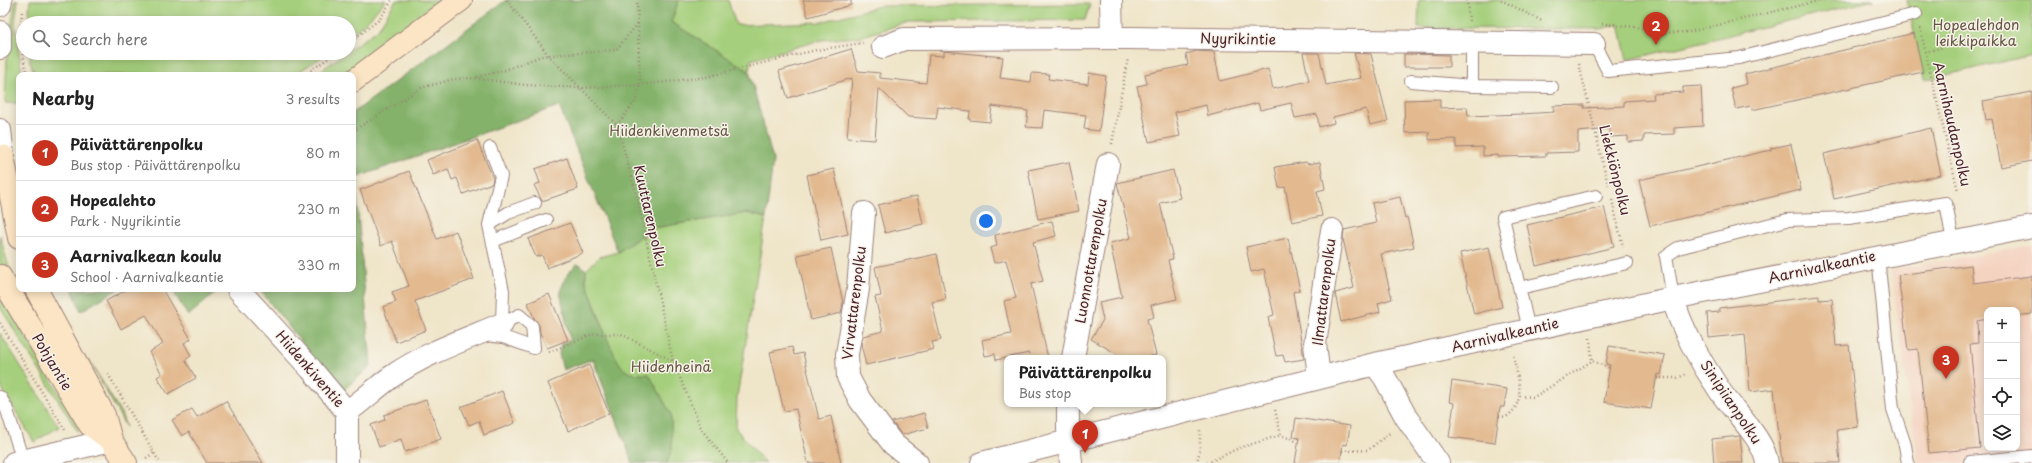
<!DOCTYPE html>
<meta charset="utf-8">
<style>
:root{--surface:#fff;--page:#f6f6f6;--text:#222;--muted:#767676;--line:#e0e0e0;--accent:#c8321e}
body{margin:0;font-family:"Playpen Sans",sans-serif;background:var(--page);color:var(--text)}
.controls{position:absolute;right:12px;bottom:12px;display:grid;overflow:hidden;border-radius:8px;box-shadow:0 2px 10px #0003}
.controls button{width:36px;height:36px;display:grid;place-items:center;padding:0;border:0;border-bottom:1px solid var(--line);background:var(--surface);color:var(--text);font:20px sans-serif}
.you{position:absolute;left:986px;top:221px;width:14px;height:14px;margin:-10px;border:3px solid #fff;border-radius:50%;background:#1a73e8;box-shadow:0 0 0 6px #1a73e833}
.badge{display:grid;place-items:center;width:26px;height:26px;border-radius:50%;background:var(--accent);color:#fff;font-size:13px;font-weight:700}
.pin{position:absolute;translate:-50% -33px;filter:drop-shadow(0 1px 2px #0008)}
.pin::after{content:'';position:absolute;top:21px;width:14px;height:12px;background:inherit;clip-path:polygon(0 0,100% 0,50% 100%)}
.popup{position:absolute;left:1004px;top:355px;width:162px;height:52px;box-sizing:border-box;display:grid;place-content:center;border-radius:8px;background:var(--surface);filter:drop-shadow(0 1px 3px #0005);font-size:13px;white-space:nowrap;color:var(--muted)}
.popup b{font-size:15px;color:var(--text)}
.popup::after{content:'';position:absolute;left:50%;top:100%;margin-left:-8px;border:8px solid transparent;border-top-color:var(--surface)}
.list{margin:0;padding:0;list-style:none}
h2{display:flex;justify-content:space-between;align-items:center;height:52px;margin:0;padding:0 16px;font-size:17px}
h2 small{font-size:13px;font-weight:400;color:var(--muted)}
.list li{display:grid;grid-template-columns:26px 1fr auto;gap:12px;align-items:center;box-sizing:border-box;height:56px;padding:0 16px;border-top:1px solid var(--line)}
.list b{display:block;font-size:15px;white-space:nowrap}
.list p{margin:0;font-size:13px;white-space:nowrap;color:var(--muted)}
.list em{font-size:13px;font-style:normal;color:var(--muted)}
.icon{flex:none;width:22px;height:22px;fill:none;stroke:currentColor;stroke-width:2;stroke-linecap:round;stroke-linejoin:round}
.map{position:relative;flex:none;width:2032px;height:463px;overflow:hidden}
.search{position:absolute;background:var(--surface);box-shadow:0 2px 10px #0003;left:16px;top:16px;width:340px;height:44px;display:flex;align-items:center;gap:10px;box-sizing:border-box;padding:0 14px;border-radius:22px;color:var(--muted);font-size:15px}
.panel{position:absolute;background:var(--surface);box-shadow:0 2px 10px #0003;left:16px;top:72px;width:340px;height:220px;border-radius:8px}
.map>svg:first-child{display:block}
</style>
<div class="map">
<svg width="2032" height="463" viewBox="0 0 2032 463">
<rect width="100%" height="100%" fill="#f7f3e8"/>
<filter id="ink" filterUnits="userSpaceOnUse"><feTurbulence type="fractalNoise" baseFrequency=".025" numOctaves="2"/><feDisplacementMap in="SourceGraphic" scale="8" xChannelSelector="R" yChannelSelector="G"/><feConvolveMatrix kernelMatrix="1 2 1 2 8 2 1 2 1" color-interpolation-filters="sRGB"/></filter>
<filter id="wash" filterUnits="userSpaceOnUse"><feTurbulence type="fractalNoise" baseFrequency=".012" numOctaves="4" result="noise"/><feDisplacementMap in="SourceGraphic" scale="16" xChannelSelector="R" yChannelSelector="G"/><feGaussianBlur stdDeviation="0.9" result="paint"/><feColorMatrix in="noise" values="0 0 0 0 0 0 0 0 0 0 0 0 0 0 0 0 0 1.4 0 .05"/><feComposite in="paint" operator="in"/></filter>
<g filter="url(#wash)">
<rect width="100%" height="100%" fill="#efe5c9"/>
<path fill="#f5d3c1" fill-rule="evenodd" d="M2032,245V463H1918L1891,270ZM1987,310H2017V448H1987Z"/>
<path fill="#a5cf7b" stroke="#787753" d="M15,0H18L15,23L22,75H19V103H5L7,58Z
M30,0H386L370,18L349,37V23H28Z
M396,0H440L353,68L341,75H315L345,53H349V50L378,29Z
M679,0H728L736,25L821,22L880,6L1090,4L1085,20L909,22L859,37L821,40L751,60L749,71L671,22Z
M1419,0H1874L1627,60L1619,24L1601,29L1418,28Z
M1907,0H2032V55L1924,80Z
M30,53H328L294,75H35L30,62Z
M747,213L766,218L737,397L736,429L765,463H633L593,359L603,326L586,282V270L599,257L618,252L653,228Z
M0,235L9,268L27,309L0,263Z
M0,294L79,426L78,432L0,307Z
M0,333L59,427L34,442L0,385Z
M89,360L121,413L126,427Z"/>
<path fill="#84b26b" stroke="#67684b" d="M506,0H679L671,22L749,71L773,160L766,218L747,213L653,228L618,252L559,106L355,178L371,366L341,392L259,289H353V113Z
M577,264L581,265L586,270V282C593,300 612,359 625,370C632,375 641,374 649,374L671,414L672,449L667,463H633L593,359L563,370L559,354L561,344L570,340L560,291L568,273Z
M72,289H118L81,311Z
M172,289H220L188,316Z"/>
<g id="blocks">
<path fill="#e3ba90" d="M803,0H851V5L808,17Z
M1914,33L1923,72L1752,110L1751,106L1736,109L1731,88L1747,84L1745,74Z
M851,49L858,71L880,73V78L926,83L929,55L944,56V51L1003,57L1000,78L1031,82L1032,73L1049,74L1048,79L1088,84L1089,73L1106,76L1099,131L1084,129L1086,115L1044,110L1042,128L1026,127L1028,111L992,106L990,122L969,120L970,111L938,107L936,119L908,117L879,88L875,140L847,138L852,78L788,98L779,71Z
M1197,51L1214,52L1220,81L1268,69L1273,89L1309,81L1303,53H1319L1326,85L1361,78L1354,53L1371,54L1388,121L1370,125L1366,109L1333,117L1334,123L1319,127L1317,114L1295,118L1291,103L1260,110L1258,103L1208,116L1206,105L1175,112L1180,136L1149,142L1137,86L1147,84L1145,74L1188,65L1186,54Z
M1404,54L1449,55V67H1404Z
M1701,86L1703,126L1674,128V134L1644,135V141L1628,142V136L1610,137V129L1578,132V152L1546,153V156L1498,157V155L1483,156V147L1456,148V139L1429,140V132L1405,133L1404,100L1440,99V108L1467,107L1468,116L1522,114L1554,112L1553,106L1584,105V108L1624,106V101L1654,99L1653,94L1683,92V87Z
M2032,92V161L2001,167L1992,119L1986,120L1983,101Z
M1931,128L1941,175L1834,199L1824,154Z
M477,140L493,178L492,183L463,194L457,178L452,180L448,169L433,175L427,160Z
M1791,144L1801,190L1650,226L1639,180L1771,150V148Z
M567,158L578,189L542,201L534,185L540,183L535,169Z
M1069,162L1079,211L1038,219L1028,170Z
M1306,162L1308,164L1320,162L1325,189L1317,191L1322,216L1292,222L1285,187L1279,188L1275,167Z
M834,169L848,234L821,240L807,175Z
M1173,170L1180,198L1160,203L1173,259L1168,260L1177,299L1151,305L1154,317L1147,319L1156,355L1144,358H1124L1091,339L1103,320L1099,302L1122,297L1110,243L1131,238L1117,183Z
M409,171L437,239L456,231L474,279L415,301L426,330L396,342L383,307L396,302L392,292L409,286L392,241L381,246L360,190Z
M917,196L923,224L885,233L878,205Z
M1400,197L1405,218L1407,217L1414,247L1381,254L1392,299L1378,303L1380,312L1341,322L1335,293L1354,288L1343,239L1344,230L1376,223L1372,203Z
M1604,207L1614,247L1536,266L1527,225Z
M1052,221L1056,236L1033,242L1043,281L1031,284L1048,358H1030L1029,353L996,360L995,354L985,356L982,340L1011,334L1004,301L1016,298L1006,260L994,263L990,248L997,246L995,235Z
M570,223L583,253L547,268L542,255L536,257L528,239Z
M1288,238L1300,290L1293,292L1304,359L1285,362L1283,355L1276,356L1268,317L1274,315L1264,269L1251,272L1246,247Z
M1489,247L1502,307L1474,314L1460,253Z
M831,248L843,303L841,313L811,320L797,255Z
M937,254L946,299L932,302L941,340L932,342L934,349L866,365L861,344L863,336L883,331L875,297L881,296L875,267Z
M1971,265L1973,283L2032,276V314L2017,316V310H1987V319L1977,321L1978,343L1970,344L1980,448L1929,453L1918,349L1908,350L1898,275Z
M128,289H162L191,339L184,343L191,356L185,360L196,378L168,394L157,377L162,374L149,352L163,344L146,315L121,329L106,301Z
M549,294L568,340L547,348L540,333L539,325L534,318L528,303Z
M1819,296V300L1832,299L1836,346L1849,345L1858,427L1837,430L1840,463H1782L1774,389L1750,392L1745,334L1709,338L1707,313L1719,312V308Z
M1609,346L1665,355L1661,375L1657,374L1651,409L1604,402L1610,365L1606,364Z
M792,347L794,355L803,353L819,419L831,416L841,463H808L796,409L784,411L770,352Z
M589,365L609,413L568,431L548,383Z
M1452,381L1507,389L1504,407H1500L1495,443L1449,437L1454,403L1449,402Z
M502,391L515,423L484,435L479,421L469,425L461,407Z
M426,400L441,439L405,452L401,439L379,447L371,425L385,420L384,415Z
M226,401L263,463H207L189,432L182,436L172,420L192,409L197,417Z
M924,413L928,428L902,435L892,422Z
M1296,418L1350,426L1347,445L1343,444L1340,463H1295L1299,438L1293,437Z
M1740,436L1743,463H1714L1712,439Z"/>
</g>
</g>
<g filter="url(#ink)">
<use href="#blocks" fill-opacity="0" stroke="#9c827a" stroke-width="1"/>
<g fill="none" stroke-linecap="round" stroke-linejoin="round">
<defs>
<path id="service" d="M1472,42V86
M1594,44L1608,71L1739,58L1916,14
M1411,81L1472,86L1552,87
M489,225L508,213L535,203
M493,241L546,220
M1878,256L1893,409L1905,445L1908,463
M1520,288L1627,263
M1673,298L1666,256L1678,248L1787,220L1849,218L1946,203L1953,242
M1529,330L1503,217L1596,196
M484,335L503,337L534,348L532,326L519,315L502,324L503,291L489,225L501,176L490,148
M0,397L6,407L23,461
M1970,462L2032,456"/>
<path id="minor" d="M1111,0L1112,38
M883,47L904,39L1128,38L1594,44
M864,213L858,289L847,354L848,377L860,400L893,444L917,463
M238,289L311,369L347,412V463
M1673,298C1680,327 1703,366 1720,391C1734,412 1764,439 1767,463
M1073,358L1108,164
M1375,364L1385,378L1406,417L1438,463
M1319,377L1315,344L1332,230
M1068,404V429L1071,463
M347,412C362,401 376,388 391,377C425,353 464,340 502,324
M14,463L111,440
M982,463L1375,364L1673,298L2032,227"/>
<path id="tertiary" d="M0,5L1,0
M0,32V48
M0,130L3,156"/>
<path id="secondary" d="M353,81L461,0
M3,156L19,238
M0,276L90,425L111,440
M36,289L104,415L111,440L126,463"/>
</defs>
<use href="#service" stroke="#9c827a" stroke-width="14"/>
<use href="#minor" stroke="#9c827a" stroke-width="24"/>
<use href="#tertiary" stroke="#9c827a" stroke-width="24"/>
<use href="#secondary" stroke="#9c827a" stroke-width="24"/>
<path stroke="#9c827a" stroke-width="2.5" stroke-dasharray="1 3" stroke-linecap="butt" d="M507,0L549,56L617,125L635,189L673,361L702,430L728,463
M1467,0L1469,21
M1501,0L1542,21
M1602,24L1637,27L1665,33L1689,32L1822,0
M21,25L22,10
M1920,28L1958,191
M349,43L380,19L392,0
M22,50L27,75
M1925,52L1944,47
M1579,64L1608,185
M304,75L336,53
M477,77L505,70L541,56L616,50L639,22
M617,125L635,102L640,85L637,0
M353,131L421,88L454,79L475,78L525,85L580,88L640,85L706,77L816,50L863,43
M1112,144L1128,58
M1612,200L1623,247
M0,323L65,430
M1590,338L1592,361L1610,368
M549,352L593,334H621L673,361
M108,374L160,463
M1657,378H1677L1685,375
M1520,396L1534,397L1592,361
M1275,410L1281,435L1298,442
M1499,416L1506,417C1528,402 1517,377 1513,354
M1342,451L1368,450L1391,432
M146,458L154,453
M1197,463L1200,449V429
M1207,463L1239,448L1281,435"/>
<use href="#service" stroke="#fff" stroke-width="12"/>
<use href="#minor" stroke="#fff" stroke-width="22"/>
<use href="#tertiary" stroke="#fff" stroke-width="22"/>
<use href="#secondary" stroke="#fce5c4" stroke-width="22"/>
</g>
</g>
<g text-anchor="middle" stroke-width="3" stroke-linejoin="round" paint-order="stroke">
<g font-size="14" fill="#655443" stroke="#f7f3e8">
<text x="1976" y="30">Hopealehdon<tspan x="1976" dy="16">leikkipaikka</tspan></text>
<text x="669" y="136">Hiidenkivenmetsä</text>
<text x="671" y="372">Hiidenheinä</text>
</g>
<g font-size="14" fill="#4a1f2b" stroke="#f7f3e8">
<text transform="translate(1238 39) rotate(1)" y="5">Nyyrikintie</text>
<text transform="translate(1952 124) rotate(77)" y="5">Aarnihaudanpolku</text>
<text transform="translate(1615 170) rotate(76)" y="5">Liekkiönpolku</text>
<text transform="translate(650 216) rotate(77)" y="5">Kuuttarenpolku</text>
<text transform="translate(1091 261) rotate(-80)" y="5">Luonnottarenpolku</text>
<text transform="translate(1822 267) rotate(-12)" y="5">Aarnivalkeantie</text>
<text transform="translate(1324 292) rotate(-83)" y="5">Ilmattarenpolku</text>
<text transform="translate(854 303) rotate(-83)" y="5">Virvattarenpolku</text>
<text transform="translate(1505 335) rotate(-13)" y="5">Aarnivalkeantie</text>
<text transform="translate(52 362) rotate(59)" y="5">Pohjantie</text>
<text transform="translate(310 369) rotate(49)" y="5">Hiidenkiventie</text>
<text transform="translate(1731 402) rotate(56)" y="5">Sinipiianpolku</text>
</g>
</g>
</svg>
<div class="controls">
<button>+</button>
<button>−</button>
<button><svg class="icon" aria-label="locate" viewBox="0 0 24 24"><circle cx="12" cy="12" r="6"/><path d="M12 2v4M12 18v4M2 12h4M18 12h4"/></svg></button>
<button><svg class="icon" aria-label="layers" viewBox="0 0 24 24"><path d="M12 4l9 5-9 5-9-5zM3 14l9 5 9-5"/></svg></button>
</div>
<div class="you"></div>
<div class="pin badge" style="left:1085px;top:453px">1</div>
<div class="popup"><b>Päivättärenpolku</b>Bus stop</div>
<div class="pin badge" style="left:1656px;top:45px">2</div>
<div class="pin badge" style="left:1946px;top:379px">3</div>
<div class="search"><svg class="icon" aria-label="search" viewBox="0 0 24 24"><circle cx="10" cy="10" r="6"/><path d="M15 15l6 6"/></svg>Search here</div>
<section class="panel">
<h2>Nearby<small>3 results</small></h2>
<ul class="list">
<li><span class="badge">1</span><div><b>Päivättärenpolku</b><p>Bus stop · Päivättärenpolku</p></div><em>80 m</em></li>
<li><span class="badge">2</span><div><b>Hopealehto</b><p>Park · Nyyrikintie</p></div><em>230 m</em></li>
<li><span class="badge">3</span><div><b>Aarnivalkean koulu</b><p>School · Aarnivalkeantie</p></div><em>330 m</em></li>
</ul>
</section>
</div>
